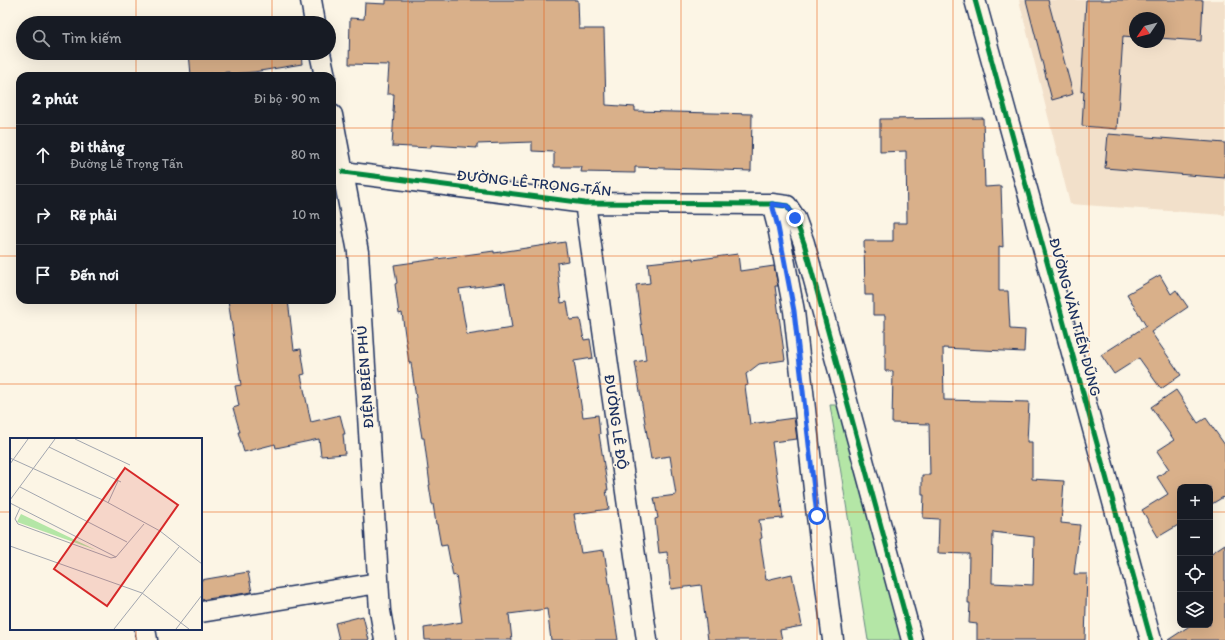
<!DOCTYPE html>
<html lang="vi">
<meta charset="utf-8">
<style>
:root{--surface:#171b24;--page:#20242c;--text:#f1f3f6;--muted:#9ea1a6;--line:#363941}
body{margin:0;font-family:Itim,sans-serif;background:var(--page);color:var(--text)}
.controls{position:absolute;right:12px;bottom:12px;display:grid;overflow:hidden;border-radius:8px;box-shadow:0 4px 16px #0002}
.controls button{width:36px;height:36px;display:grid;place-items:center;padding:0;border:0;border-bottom:1px solid var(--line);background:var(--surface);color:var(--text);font:20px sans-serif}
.compass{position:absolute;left:1129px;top:12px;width:36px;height:36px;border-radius:50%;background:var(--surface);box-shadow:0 4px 16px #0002;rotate:235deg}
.stop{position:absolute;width:12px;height:12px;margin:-9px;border:3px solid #2563eb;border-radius:50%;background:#fff}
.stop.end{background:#2563eb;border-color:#fff;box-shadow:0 1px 4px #0008}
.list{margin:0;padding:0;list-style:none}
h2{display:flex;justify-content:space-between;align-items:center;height:52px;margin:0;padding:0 16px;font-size:17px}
h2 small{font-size:13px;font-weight:400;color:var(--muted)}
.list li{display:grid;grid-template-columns:26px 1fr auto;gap:12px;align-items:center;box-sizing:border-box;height:60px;padding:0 16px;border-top:1px solid var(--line)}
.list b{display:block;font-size:15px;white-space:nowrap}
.list p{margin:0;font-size:13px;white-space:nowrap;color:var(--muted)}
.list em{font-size:13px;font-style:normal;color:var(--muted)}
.icon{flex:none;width:22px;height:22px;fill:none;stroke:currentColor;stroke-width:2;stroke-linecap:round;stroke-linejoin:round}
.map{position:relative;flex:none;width:1225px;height:640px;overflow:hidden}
.search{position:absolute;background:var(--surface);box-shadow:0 4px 16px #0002;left:16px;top:16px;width:320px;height:44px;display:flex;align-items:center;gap:10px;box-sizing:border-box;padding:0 14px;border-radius:22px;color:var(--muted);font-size:15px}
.panel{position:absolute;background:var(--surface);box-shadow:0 4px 16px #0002;left:16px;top:72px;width:320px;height:232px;border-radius:12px}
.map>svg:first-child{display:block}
</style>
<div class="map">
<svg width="1225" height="640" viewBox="0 0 1225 640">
<rect width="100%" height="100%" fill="#fcf5e5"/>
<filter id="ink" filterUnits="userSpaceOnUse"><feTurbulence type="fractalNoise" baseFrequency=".025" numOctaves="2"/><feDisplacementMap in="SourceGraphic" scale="8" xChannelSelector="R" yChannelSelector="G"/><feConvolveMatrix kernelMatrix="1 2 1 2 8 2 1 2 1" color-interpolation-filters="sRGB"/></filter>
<g filter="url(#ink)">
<path fill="#f2e0ca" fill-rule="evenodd" d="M1019,0H1225V215L1070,204ZM1135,18H1159V42H1135Z"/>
<path fill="#b4e6a6" stroke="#688a82" d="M830,405H840L903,640H868Z"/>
<path fill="#d9b08a" stroke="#1b2f5e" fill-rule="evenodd" d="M386,0H578L579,29H604L606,105L635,107V111L752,114L751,171L635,167V173L581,172L582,167H554V152L532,151V142L477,144V148L431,145V148L392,146L394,112H393L394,94H387L389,65L349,64L350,18L364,19L365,3L386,4Z
M1026,0H1048L1073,94L1052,100Z
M1086,0H1203L1201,41L1159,38V18H1135V37L1123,36L1117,129L1082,126L1084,91L1081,92Z
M189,53H301L302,64L254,72L230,74L229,72L191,75Z
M983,118L985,187L1001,186L1003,247L999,246V291H1008L1010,329L1025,330L1024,352L943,348L944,400L1029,402L1027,442H1032V479L1064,481L1061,523L1080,525L1074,574H1087L1085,640H977V624L969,623L970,603H968L969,554L938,553L939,519L923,518L924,495H922V475H930L929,424L892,423L893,371H885V315H873V295H865L864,241H893V223H907L906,151L880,152V119ZM993,532L1034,537L1033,585L992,583Z
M1108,134L1225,143V178L1105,168Z
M565,242L568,261L557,263L561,303L567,302L570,320L580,319L584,340L590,339L593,358L574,361L583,417L598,415L600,434H599L608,490H606L609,509L574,514L581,553L604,550L618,640H551L547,609L509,614L512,640H425L424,628L462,622L456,575L453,576L447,545L441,546L437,524H436L433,504H432L429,485H430L424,438H422L419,419L411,363H409L402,313L399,314L395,284L397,283L394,265L494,251V253ZM505,283L512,328L467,335L459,289Z
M738,254L740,271L774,266L778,286H775L785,360L759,364L746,374L748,385L745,386L750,424L794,418L797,439L772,442L783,518L759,520L762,538L760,539L766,580L792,574L802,626L780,630L782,640H708L701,585L671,589L667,552L659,553L655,519L658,518L654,498L676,495L670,456L651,459L635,362L646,360L636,285L650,283L648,263L693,258V260Z
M1160,275L1171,294L1176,290L1188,307L1151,332L1181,375L1161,389L1139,358L1114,374L1101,355L1146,326L1127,294Z
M228,300H288L294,350L301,349L305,374L301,375L310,418L311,422L340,415L345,434H343L345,454L321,456L319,439L276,448L275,444L244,452L238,432H240L233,408L239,406L235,386L241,385Z
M1176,390L1198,423L1206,418L1225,445V496L1210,505V487H1180V524L1158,537L1142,510L1168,494L1157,477L1169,469L1157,451L1174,440L1151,407Z
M1225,544V640H1168L1191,625H1210V554Z
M248,572L252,592L201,600V580Z
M363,616L369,640H339L335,623Z"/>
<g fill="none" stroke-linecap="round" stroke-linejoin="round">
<defs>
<path id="minor" d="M311,0L315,23
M975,0L1151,640
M320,53L325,76
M332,115L358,252L380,611L385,640
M343,172L585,203L772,204L787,206L795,218L804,243L912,640
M585,203L647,640
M772,204L778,227L794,311L817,516L833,640
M201,612L378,583
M145,629L147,640"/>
</defs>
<use href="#minor" stroke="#1b2f5e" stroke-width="23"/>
<use href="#minor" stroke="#fcf5e5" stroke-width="20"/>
<defs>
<path id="cycleway" d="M975,0L1151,640
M343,172L585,203L772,204L787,206L795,218L804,243L912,640"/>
</defs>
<use href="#cycleway" stroke="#fcf5e5" stroke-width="8"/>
<use href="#cycleway" stroke="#00873e" stroke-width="5"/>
</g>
</g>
<g fill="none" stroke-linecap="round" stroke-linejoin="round" filter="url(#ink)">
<path stroke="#2563eb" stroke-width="5" d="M795,218L787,206L772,204L778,227L794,311L817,516"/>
</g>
<path fill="none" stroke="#e8590c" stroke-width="1" stroke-opacity="0.55" d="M136,0V23M272,0V23M408,0V640M544,0V640M681,0V640M817,0V640M953,0V640M1089,0V640M136,53V76M272,53V76M0,128H20M332,128H1225M0,256H20M332,256H1225M136,300V439M272,300V640M0,384H1225M0,512H11M201,512H1180M1210,512H1225M136,629V640"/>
<g text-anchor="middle" stroke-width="3.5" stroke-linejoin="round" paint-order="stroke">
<g font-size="15" fill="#1b2f5e" stroke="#fcf5e5">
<text transform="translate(534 183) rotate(6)" y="5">ĐƯỜNG LÊ TRỌNG TẤN</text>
<text transform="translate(1075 317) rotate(75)" y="5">ĐƯỜNG VĂN TIẾN DŨNG</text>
<text transform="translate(365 377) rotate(-94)" y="5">ĐIỆN BIÊN PHỦ</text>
<text transform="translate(616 422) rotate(82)" y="5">ĐƯỜNG LÊ ĐỘ</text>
</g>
</g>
<g transform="translate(10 438)">
<rect width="192" height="192" fill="#fcf5e5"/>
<path d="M11,76L86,112L7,84Z" fill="#b4e6a6"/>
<path fill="none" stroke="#a2a6af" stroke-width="1" d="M65,1L120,27M39,9L111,44M0,20L95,63L150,93L192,126M0,26L18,1M10,49L117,104M0,62L45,1M0,65L106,119M98,65L108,43M10,70L5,81L8,86L101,120L106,119M0,108L132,155L179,191M106,119L134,86M104,191L169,109M166,191L192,157"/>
<path fill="#d62828" fill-opacity="0.15" stroke="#d62828" stroke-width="2" d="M115,30L168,67L97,168L44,131Z"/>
<rect width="192" height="192" fill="none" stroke="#1b2f5e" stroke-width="2"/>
</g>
</svg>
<div class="controls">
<button>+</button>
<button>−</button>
<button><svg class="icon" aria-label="locate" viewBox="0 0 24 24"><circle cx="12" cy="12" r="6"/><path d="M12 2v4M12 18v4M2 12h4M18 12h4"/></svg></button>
<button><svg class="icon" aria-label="layers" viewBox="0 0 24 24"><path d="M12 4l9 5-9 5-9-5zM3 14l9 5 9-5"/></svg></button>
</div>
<svg class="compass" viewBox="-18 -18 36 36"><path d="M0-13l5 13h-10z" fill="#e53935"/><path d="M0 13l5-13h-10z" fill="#9ea1a6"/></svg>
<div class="stop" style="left:817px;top:516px"></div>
<div class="stop end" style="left:795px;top:218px"></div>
<div class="search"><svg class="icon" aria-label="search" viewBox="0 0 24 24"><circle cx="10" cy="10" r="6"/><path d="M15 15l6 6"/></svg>Tìm kiếm</div>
<section class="panel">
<h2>2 phút<small>Đi bộ · 90 m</small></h2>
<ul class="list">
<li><svg class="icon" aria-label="ahead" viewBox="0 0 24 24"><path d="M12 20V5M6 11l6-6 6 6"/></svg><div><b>Đi thẳng</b><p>Đường Lê Trọng Tấn</p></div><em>80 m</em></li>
<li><svg class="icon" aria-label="right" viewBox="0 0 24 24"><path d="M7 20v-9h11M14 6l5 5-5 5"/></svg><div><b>Rẽ phải</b></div><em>10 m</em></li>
<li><svg class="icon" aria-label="arrive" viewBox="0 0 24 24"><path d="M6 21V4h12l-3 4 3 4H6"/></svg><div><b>Đến nơi</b></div></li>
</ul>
</section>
</div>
